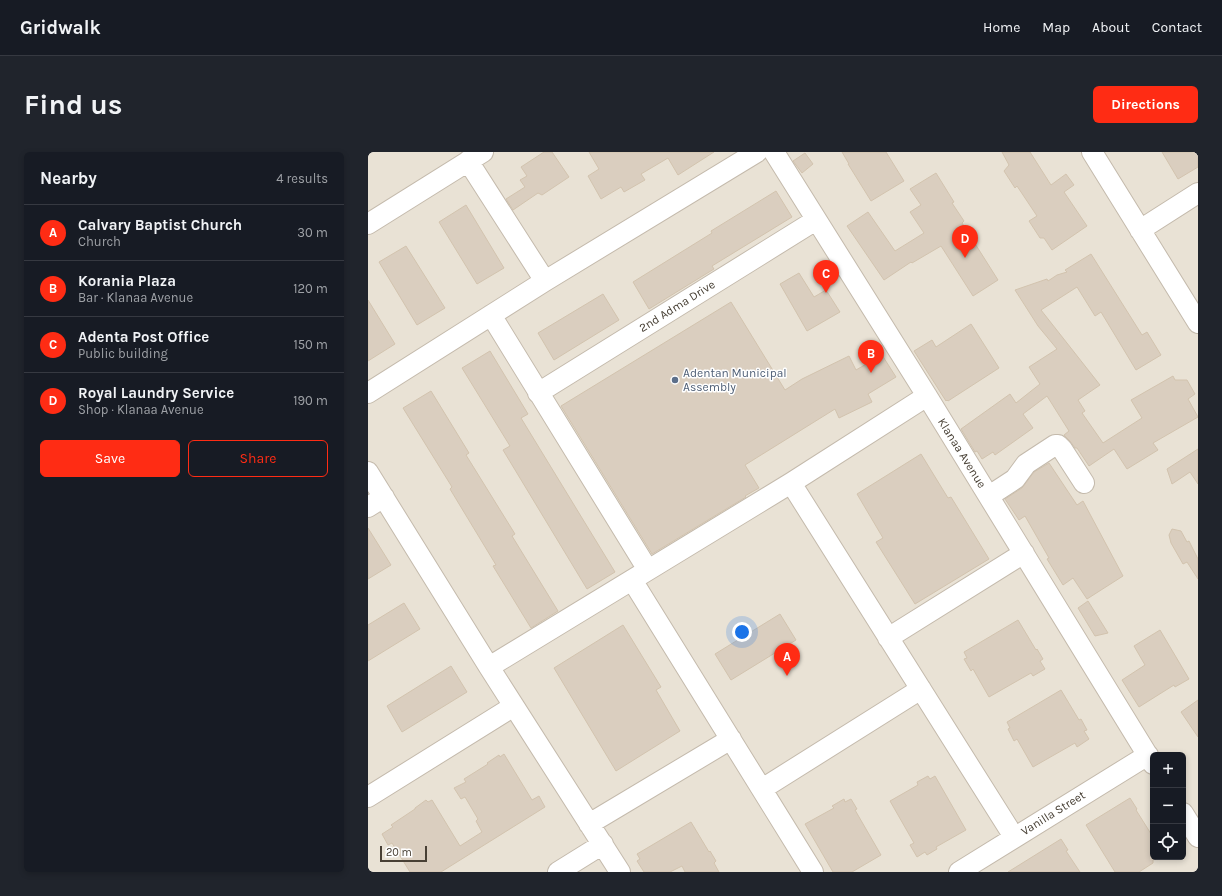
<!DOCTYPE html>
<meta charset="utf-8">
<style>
:root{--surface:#171b24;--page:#20242c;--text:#f1f3f6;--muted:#9ea1a6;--line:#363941;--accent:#ff2c14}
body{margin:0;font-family:Karla,sans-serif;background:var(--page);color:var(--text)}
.controls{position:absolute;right:12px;bottom:12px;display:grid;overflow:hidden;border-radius:6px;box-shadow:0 2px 6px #0003}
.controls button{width:36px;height:36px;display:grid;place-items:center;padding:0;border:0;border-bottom:1px solid var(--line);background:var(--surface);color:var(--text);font:20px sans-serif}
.scale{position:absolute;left:12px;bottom:10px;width:47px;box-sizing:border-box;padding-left:4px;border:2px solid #484035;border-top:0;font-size:11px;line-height:14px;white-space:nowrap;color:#484035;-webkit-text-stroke:3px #fff;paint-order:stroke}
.you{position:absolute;left:374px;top:480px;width:14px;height:14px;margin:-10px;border:3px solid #fff;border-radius:50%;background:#1a73e8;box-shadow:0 0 0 6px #1a73e833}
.badge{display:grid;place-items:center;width:26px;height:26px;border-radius:50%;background:var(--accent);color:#fff;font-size:13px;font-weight:700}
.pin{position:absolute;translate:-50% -33px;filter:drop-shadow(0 1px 2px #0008)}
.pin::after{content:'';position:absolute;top:21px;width:14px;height:12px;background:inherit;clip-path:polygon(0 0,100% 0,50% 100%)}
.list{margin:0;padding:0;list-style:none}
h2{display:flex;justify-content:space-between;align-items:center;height:52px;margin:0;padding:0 16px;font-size:17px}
h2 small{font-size:13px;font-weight:400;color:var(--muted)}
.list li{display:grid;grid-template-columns:26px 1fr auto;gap:12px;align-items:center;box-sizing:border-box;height:56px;padding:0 16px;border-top:1px solid var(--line)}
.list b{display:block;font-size:15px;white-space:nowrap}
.list p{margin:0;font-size:13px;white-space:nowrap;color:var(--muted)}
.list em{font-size:13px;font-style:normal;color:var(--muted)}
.actions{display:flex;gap:8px;padding:12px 16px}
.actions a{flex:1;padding:9px 0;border:1px solid var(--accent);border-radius:6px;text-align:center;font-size:14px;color:var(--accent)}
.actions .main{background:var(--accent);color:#fff}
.icon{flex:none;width:22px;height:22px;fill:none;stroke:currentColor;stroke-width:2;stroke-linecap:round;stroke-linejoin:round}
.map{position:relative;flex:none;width:830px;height:720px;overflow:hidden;border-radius:6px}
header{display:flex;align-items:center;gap:24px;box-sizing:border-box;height:56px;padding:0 20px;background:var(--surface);border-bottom:1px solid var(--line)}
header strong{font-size:19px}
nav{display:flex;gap:22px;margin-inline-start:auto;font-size:14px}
.intro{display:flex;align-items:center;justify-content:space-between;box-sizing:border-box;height:96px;padding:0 24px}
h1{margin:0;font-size:28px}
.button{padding:10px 18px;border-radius:6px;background:var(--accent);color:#fff;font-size:14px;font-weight:700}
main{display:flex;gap:24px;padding:0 24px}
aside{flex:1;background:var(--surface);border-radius:6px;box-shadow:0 2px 6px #0003}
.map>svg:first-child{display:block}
</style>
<header>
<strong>Gridwalk</strong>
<nav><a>Home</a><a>Map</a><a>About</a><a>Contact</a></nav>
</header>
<div class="intro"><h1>Find us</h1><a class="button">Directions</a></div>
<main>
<aside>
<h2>Nearby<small>4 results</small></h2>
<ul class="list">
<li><span class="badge">A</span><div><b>Calvary Baptist Church</b><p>Church</p></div><em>30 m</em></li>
<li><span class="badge">B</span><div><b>Korania Plaza</b><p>Bar · Klanaa Avenue</p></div><em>120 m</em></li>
<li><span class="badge">C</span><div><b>Adenta Post Office</b><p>Public building</p></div><em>150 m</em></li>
<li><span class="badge">D</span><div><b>Royal Laundry Service</b><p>Shop · Klanaa Avenue</p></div><em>190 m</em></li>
</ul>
<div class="actions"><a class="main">Save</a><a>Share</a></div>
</aside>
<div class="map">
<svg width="830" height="720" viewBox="0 0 830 720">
<rect width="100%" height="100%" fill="#f5f0e7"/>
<path fill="#e9e2d5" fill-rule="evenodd" d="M0,0H830V720H0ZM785,603H815V705H785Z"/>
<path fill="#dacebf" stroke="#d2c3ae" d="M176,0H184L201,25L174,43L170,41L145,58L138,47L157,35L152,28L159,24L153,15Z
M221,0H346L310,23L300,6L273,22L277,28L256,40L253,35L233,47L220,24L231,17Z
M474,0H518L536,29L503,49L480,12H481Z
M634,0H662L683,33L698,22L706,33L696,40L719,74L684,98L676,86H672L661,69L669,64L649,34L647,36L636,19L641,13Z
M794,0H830V15L810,27Z
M437,1L445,12L434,21L425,9Z
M568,21L586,50L584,51L596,69L594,71L630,128L605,144L573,94L544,111L543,110L516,128L479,74L500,60L527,99L556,81L542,60L553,53L542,37Z
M408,39L424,65L344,114L346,117L281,157L265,130L344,81L343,79Z
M98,53L136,116L109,132L71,70Z
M38,94L77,156L49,173L11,110Z
M723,102L774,183L779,180L793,203L768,218L733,160L727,164L709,135L673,158L732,233L710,248L717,259L714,261L735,291L774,266L763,248L805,224L807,228H819L827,242L820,247L830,265L785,291L790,298L759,317L746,297L721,314L709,296H707L702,289L696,283L701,279L679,244L655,262L665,276L627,303L625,300L614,307L609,299L607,300L593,277L642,242L648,251L672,232L661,215L689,197L670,174L647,138L679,127L680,129L689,123L699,120L697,118Z
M431,121L446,145L458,138L472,160L439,179L412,132Z
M235,142L251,168L186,208L170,181Z
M0,148L27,192L0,209Z
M363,150L417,238L434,227L481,204L488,218L514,203L528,225L500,242L504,250L471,266L467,257L377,313L391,336L377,344L378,345L284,402L193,254Z
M603,172L631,216L580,249L579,248L578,249L546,199L564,188L568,195Z
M122,199L160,262L153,266L247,420L219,437L135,298L142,294L94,216Z
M63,239L101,301L98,303L147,382L144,384L190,459L163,476L125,414L128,413L82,337L84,335L35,256Z
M830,297V332L822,320L804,332L799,317Z
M553,302L580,346L583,345L621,407L547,452L508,390L515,386L489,342Z
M681,311L709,353L715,349L755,424L719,447L705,426L695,433L679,407L681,406L657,364L651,368L637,347L654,336L666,320Z
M0,376L23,413L0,427Z
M804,377L813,379L819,390L821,389L830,407V427L819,410L815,412L803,391L801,383Z
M720,449L740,481L727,484L710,456Z
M36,451L52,477L0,509V473Z
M412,462L428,488L363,528L347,502Z
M650,468L668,498L669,497L675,507L672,509L677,517L665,524L663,521L621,545L605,517L603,519L596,507L599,506L596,500Z
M255,473L293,535L288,538L312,579L248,619L186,516Z
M792,478L821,527L807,535L806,533L771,555L754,528L777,513L766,494Z
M83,514L99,540L34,580L19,554Z
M693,538L711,568L713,567L719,578L716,579L721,587L709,595L707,591L665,615L649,587L646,589L640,577L642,576L639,570Z
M830,548V585L813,560Z
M136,602L164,648L171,644L177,655L73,720H42L24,691L20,693L14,682L25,675L23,673L47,657V656L58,648L60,650L64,648L92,694L114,680L108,669L110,667L97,645L93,647L86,636L98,630L96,627L120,612L119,611L131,603L132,605Z
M560,624L562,627L567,624L598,678L568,695L569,697L559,703L557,700L549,705L542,693L546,691L522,649L550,633L549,630Z
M762,646L769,657L768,658L785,685V711L771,720H747L718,673Z
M476,647L477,650L483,647L489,657L487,658L513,703L484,720H465L437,672L466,656L464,654Z
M323,670L341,700L342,699L348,709L346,711L351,720H317L314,714L302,720H276L269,709L272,707L269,702Z
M693,687L700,698L698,699L712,720H640Z"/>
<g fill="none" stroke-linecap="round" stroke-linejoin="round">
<defs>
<path id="minor" d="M406,0L559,244L785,612
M724,0L830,171
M100,9L177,129
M0,72L115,0
M772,78L830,41
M123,163L280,418
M0,241L177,129L389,0
M170,241L448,68
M0,320L121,515L252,720
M423,331L646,685
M621,344L647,327L658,312L687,293H690L694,297L716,331
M0,355L16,345
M264,428L445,720
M520,486L656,401
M121,515L423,331L559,244
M394,637L553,537
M0,645L146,554
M815,661L830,685
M221,672L363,587
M190,720L235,692
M591,720L780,603"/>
</defs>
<use href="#minor" stroke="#c4baac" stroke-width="22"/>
<use href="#minor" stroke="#fff" stroke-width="20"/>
</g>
<circle fill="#5c6f8a" stroke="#fff" stroke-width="1.5" cx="307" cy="228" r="4"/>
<g text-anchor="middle" stroke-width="3" stroke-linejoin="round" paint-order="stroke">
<g font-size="12" fill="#484035" stroke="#fff">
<text transform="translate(309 154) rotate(-32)" y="4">2nd Adma Drive</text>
<text transform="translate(594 301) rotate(58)" y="4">Klanaa Avenue</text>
<text transform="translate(685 661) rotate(-32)" y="4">Vanilla Street</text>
</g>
<g font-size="12" fill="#4e5e75" stroke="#fff" text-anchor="start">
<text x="315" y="225">Adentan Municipal<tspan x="315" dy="14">Assembly</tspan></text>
</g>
</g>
</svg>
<div class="controls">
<button>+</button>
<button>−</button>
<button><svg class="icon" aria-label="locate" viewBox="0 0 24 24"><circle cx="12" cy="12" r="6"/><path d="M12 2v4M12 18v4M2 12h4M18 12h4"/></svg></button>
</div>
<div class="scale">20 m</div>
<div class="you"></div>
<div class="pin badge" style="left:419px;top:524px">A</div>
<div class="pin badge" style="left:503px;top:221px">B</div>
<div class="pin badge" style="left:458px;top:141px">C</div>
<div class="pin badge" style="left:597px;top:106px">D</div>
</div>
</main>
